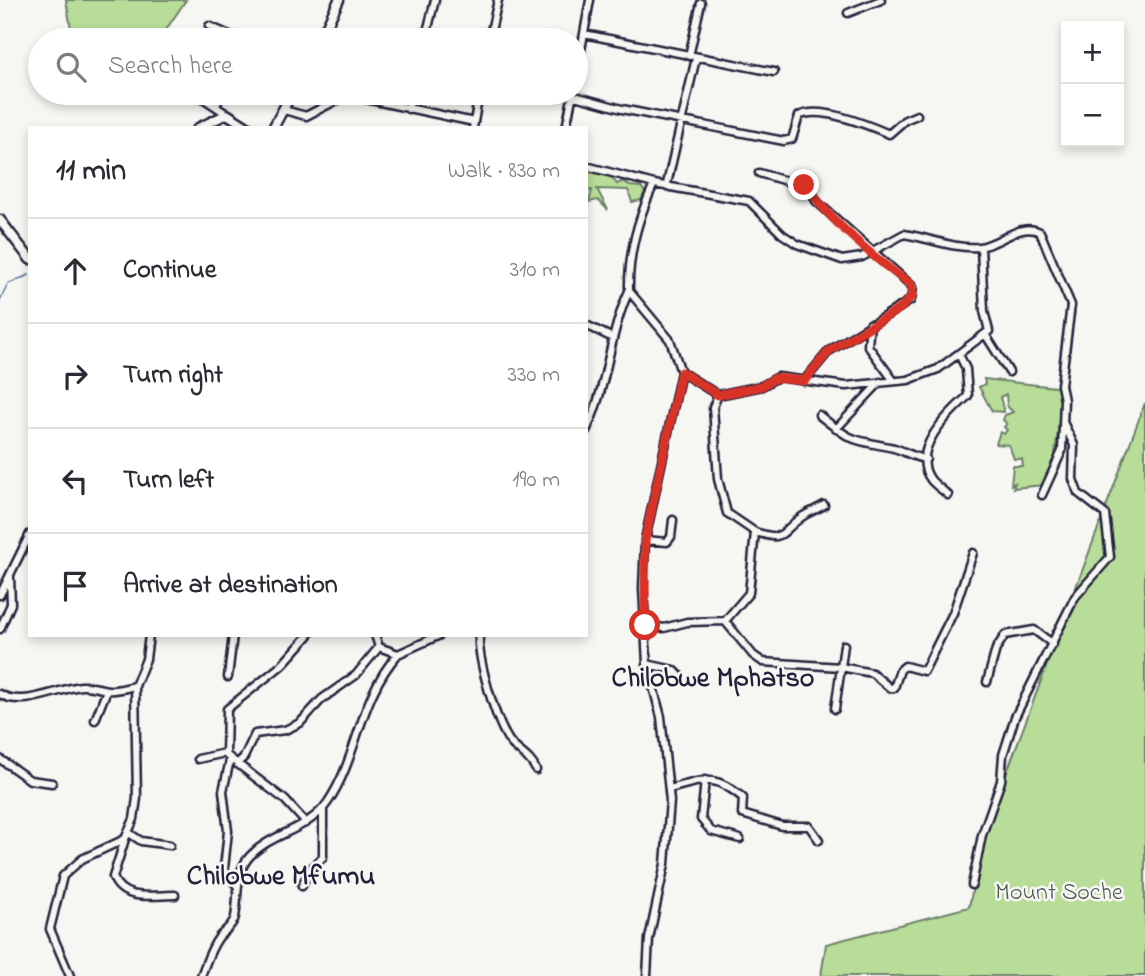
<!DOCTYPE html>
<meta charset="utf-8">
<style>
:root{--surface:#fff;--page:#f7f7f7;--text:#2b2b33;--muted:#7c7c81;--line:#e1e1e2}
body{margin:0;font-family:"Indie Flower",sans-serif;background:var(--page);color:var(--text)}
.controls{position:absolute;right:21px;top:21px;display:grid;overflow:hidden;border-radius:0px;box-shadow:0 4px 10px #0003}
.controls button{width:63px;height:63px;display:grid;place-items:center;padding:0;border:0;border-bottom:2px solid var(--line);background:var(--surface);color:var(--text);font:35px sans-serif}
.stop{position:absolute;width:21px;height:21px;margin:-16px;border:5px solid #d93025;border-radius:50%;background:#fff}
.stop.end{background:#d93025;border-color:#fff;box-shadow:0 2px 7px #0008}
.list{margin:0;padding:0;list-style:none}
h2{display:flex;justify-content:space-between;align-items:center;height:91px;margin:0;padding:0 28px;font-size:30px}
h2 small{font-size:23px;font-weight:400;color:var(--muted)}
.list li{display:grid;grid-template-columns:46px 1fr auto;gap:21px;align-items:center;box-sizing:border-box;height:105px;padding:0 28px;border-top:2px solid var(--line)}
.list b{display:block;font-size:26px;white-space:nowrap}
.list em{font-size:23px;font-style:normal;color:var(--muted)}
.icon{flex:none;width:38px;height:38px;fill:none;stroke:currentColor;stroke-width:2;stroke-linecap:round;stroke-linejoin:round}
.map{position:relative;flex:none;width:1145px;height:976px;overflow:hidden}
.search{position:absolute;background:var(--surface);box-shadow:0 4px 10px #0003;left:28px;top:28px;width:560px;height:77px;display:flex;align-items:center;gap:18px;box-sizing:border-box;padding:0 24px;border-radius:38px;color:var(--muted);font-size:26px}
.panel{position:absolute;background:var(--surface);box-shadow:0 4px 10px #0003;left:28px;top:126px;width:560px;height:511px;border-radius:0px}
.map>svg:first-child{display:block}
</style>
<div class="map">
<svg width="1145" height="976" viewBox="0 0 1145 976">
<rect width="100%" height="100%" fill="#f6f6f2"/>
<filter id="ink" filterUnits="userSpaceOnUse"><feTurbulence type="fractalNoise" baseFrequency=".0143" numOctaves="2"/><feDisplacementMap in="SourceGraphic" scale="14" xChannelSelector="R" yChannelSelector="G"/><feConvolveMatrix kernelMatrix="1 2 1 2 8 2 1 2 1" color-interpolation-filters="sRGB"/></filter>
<g filter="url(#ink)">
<path fill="#b7dd98" stroke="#6c806a" stroke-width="2" d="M66,0H186L159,40H73Z
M590,171L608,173L617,184L624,181L630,186L641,187L645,192L641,200L632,202L628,190L597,189L608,210L598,200L589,202L592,190L586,191V179Z
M984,379L1064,388L1055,453L1057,462L1044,485L1013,488L1015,483L1011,485L1013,466H1023L1022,459H1014L1009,445L996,444L1000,432L1004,434L1007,430L1004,427L1007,424L1003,420L1005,415L1013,412L1007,406L1006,394L1000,397L1004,412L992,411L979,387L985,384Z
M1145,403V976H821L826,944L969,907L984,833Z"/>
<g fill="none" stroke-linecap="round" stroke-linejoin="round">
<path stroke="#6986aa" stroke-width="2" d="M0,300L8,284L29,275"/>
<defs>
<path id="minor" d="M848,13L881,0
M209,26L241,40
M584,34L774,72
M425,40L435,0
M489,40L498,0
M689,56L701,3
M576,78L590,0
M195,93L227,114
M564,93L622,109L784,141L792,139L799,116C820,105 868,125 889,134L905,120L917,115
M216,105L223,93
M408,109L412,93
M284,110L306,116L347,95L474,122
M473,128L479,93
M566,128L573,93
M586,166L654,184L749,201L782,234L797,244L842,260L862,257L904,234C930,238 953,249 979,247C1000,245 1020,221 1040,232L1071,305L1061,385L1064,400L1062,451L1042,495
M759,173L810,188L816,201L913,287L911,300L829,351L804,381
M667,184L696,58
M870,324L868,346L894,381
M586,325L613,338
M985,334L1009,372
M681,372L718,395
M819,415C855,444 852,439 894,448C905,451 914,458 926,459
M836,429L880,382
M586,431C608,386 608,336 629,291
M948,495C943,490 936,486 931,480C909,451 948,414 968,396L966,369L959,354
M755,532L727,513L718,479L713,407L718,395L762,386L778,377L846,386L908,380L938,369L989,331L984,311L981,247
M645,540L667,542L671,537L673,520
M0,595L30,534
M725,621L749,593L755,532C785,541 778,535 799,519C806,513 816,510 824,505
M725,621L753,655L763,662L841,667L835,709
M645,625L664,628L687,622L725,621
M0,629L11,604L10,577
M375,635L379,647L398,654L440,635
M479,635C477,658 496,723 510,742C518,752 531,757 536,770
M844,645L841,667L872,673L890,688H894L900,670L905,666L924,671L953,613L973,553
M647,664L674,670L679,675
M228,677L233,635
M987,682L996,649L1005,635L1034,630L1053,644
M0,694C22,708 57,689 81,686C92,685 98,689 108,690C116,691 127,688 135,686
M95,720L107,690
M0,759L30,780L52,783
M198,759L225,753
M230,760L223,791L228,831L224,869L237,886
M237,764L244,757L255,734L285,730L300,723L322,699L356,675L379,647
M705,780L701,819L711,831L740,839
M669,789C705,780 713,773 743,798L742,814L782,826H809L819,840
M306,823L285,800L226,755L227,709L282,665L309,635
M129,833L141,841L170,845
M125,839L113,877C122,902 153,895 175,895
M972,885L982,835L1001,781L1003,755L1015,717L1075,597L1110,557L1105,514L1078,493L1073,479L1074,445L1064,424
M302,886L309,871L323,857V810
M70,976L50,929L63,876L82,859L125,839L134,819L137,798L135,686L146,659L149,635
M201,976C206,963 210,949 219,937C224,931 233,926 235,917C239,896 234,873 250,856C273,832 309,830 328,802C359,756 358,699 398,654
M647,976L649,939L665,864L670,801L661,717L647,664L643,588L645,540L681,372L670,340L629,291C628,252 638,218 654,184"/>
<path id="tertiary" d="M320,40L339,0
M198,128L227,114L249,128
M273,128L292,93
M0,220L30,259"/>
</defs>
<use href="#minor" stroke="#22223b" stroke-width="11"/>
<use href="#tertiary" stroke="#22223b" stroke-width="13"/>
<use href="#minor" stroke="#f6f6f2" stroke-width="6"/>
<use href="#tertiary" stroke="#f6f6f2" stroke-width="8"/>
</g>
</g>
<g fill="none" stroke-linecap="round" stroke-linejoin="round" filter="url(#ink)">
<path stroke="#d93025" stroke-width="9" d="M645,625V540L681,372L718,395L762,386L775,378L804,381L829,351L901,308L913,295L911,284C886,268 821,214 810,188L804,185"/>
</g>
<g text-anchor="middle" stroke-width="5" stroke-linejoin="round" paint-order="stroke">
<g font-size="24" fill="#4f5a57" stroke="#f6f6f2">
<text x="1059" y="899">Mount Soche</text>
</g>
<g font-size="28" font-weight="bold" fill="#22223b" stroke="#f6f6f2">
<text x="713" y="686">Chilobwe Mphatso</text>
<text x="281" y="884">Chilobwe Mfumu</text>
</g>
</g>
</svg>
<div class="controls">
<button>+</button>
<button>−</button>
</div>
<div class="stop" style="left:645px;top:625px"></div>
<div class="stop end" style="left:804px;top:185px"></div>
<div class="search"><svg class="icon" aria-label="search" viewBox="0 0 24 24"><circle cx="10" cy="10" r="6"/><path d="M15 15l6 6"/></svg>Search here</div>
<section class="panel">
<h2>11 min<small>Walk · 830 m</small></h2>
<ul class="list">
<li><svg class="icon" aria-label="ahead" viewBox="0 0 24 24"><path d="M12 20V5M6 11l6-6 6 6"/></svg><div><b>Continue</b></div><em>310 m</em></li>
<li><svg class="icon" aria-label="right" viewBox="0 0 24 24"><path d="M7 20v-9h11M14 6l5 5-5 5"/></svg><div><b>Turn right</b></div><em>330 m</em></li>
<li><svg class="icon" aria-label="left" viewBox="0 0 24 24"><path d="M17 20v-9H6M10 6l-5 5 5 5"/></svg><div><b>Turn left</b></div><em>190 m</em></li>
<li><svg class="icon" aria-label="arrive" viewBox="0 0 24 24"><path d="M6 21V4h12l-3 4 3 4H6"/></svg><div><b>Arrive at destination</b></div></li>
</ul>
</section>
</div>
